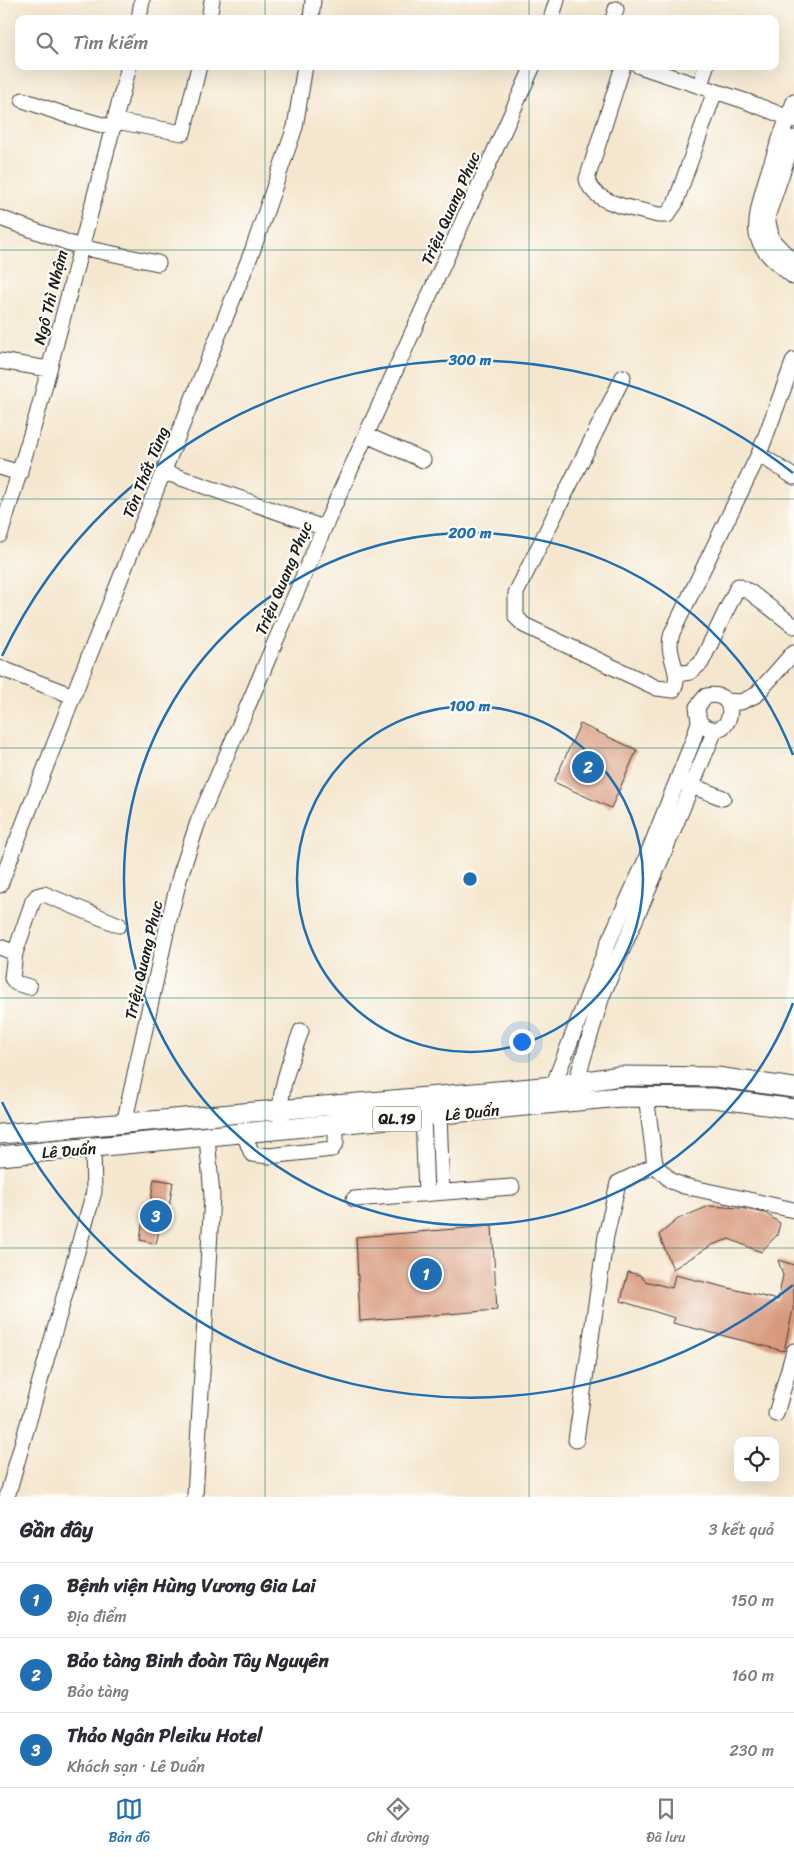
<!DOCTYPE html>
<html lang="vi">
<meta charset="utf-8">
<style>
:root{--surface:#fff;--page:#f2f2f3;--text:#2b2b33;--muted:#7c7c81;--line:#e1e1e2;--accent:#1f6fb2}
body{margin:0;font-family:Sriracha,sans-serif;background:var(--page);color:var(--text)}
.controls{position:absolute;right:15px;bottom:15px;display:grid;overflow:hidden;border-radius:10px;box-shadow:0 5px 20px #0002}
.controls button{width:45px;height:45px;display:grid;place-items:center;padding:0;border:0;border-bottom:1px solid var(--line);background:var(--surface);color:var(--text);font:25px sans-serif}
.you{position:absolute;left:521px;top:1041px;width:18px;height:18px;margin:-12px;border:4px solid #fff;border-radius:50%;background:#1a73e8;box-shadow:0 0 0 8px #1a73e833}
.badge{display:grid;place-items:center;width:32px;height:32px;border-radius:50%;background:var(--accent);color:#fff;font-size:16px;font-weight:700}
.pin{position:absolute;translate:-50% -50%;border:2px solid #fff;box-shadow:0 1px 5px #0006}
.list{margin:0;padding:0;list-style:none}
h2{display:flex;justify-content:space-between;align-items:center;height:65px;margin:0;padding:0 20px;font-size:21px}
h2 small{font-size:16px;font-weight:400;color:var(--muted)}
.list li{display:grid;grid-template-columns:32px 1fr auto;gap:15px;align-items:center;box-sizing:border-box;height:75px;padding:0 20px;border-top:1px solid var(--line)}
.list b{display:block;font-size:19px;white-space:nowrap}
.list p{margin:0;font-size:16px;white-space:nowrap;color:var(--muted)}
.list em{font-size:16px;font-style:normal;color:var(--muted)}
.icon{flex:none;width:28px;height:28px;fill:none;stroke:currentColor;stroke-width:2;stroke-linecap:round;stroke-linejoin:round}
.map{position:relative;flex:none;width:794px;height:1497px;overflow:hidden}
.search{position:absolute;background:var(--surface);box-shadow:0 5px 20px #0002;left:15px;right:15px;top:15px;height:55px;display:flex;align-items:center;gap:12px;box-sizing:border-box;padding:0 18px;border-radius:10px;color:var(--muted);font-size:19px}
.sheet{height:290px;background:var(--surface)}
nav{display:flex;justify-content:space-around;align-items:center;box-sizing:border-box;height:70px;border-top:1px solid var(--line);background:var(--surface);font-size:14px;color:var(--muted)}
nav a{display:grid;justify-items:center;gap:2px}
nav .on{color:var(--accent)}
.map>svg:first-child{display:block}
</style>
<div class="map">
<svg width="794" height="1497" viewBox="0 0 794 1497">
<rect width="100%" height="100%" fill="#fdfcf7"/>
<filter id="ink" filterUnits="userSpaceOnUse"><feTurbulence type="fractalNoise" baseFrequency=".02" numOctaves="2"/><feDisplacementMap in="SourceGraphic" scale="10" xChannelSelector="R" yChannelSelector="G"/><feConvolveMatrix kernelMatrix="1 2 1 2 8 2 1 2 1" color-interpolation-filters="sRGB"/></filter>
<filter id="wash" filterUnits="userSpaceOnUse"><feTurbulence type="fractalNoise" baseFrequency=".0096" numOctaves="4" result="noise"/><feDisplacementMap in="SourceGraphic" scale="20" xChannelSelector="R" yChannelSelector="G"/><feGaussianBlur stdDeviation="1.12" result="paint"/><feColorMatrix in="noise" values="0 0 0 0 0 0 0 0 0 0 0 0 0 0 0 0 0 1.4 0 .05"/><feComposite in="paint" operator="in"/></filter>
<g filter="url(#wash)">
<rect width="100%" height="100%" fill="#f5e7cf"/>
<g id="blocks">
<path fill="#d8987c" d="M580,724L637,750L611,808L554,782Z
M154,1179L173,1182L166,1226L160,1225L156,1244L140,1240L145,1205L150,1207Z
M709,1206L740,1208L765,1213L780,1223L777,1235L761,1252L729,1239L712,1245L673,1269L659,1235L678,1219Z
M492,1226L497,1310L360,1321L356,1237Z
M778,1260L794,1265V1305L784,1351L673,1323L675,1318L621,1301L628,1272L640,1275L645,1281L672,1288L675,1275L778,1300L783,1275Z"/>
</g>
</g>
<g filter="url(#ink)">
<use href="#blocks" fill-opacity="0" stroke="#3d3a37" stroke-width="1"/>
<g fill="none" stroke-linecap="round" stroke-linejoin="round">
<defs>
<path id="minor" d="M139,19L142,0
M209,19L212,0
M311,19L313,0
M551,19L557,0
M613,19L616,9
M623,66L587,179C593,205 635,208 658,215H667L675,204L715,91
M639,66L748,102L794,120
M700,86L706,66
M23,100L63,114L113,128
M794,102C784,128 749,215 758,238C764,255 781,266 794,277
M115,121L183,133L199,66
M794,138L767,217L772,240L794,263
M0,218L80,247L158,263
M0,361L49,369
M623,377L516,593V617L524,625L657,688L673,690C684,672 664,656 672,633L759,454L794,360
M366,435L423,460
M759,454L794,477
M0,467L20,473
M164,472L324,528
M0,535L37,415L129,66
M0,668L73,696
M677,674L690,672L701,663L738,586L750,592L794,626
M726,701L741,702L756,695L794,652
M682,782L723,798
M0,885L73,696L253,249L295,127L305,66
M0,947L15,953L33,901L37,896L44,894L119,925
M15,953L12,978L16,983L29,987
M576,1082L602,996L649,888L715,730
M553,1086L609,941L644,864L692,743L699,722L697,707L706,696C745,688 731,750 699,722
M646,1096L655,1165L671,1181L684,1186L794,1210
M439,1115L442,1192
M423,1116L426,1194
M281,1119C278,1089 291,1060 301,1031
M124,1124L168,924L180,876L198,822L324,528L533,66
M244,1134L252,1154L269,1156L332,1149L336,1143V1125
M354,1199L512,1187
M776,1414L794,1351
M576,1440L606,1236L618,1183L655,1165
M7,1497L94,1192L93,1148
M195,1497L212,1196L207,1137"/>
<path id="major" d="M0,1134L553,1086L620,1076L717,1077L794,1088
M0,1156L620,1097L714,1098L794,1109"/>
</defs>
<use href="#minor" stroke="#3d3a37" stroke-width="17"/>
<use href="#major" stroke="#3d3a37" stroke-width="21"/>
<use href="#minor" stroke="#fff" stroke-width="15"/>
<use href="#major" stroke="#fff" stroke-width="19"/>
</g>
</g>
<path fill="none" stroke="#0f766e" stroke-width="1" stroke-opacity="0.55" d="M265,0V19M529,0V19M265,66V1497M529,66V1497M0,250H794M0,499H794M0,748H794M0,998H794M0,1248H794"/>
<g fill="none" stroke="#1f6fb2" stroke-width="2.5">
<circle cx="470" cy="879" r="173"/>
<path d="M793 1003A346 346 0 1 1 793 755"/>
<path d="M793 1285A519 519 0 0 1 2 1102M2 656A519 519 0 0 1 793 473"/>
</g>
<g text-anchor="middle" stroke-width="4.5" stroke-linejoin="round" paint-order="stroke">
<rect fill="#fdfcf7" stroke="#605f5e" stroke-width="1" x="373" y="1106.5" width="48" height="25" rx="4"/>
<g font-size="15" font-weight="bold" fill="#1c1c1c">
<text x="397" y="1124">QL.19</text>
</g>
<g font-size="16" fill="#1c1c1c" stroke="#fdfcf7">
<text transform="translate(450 208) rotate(-66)" y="6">Triệu Quang Phục</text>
<text transform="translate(50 297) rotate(-76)" y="6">Ngô Thì Nhậm</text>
<text transform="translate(145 472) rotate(-68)" y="6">Tôn Thất Tùng</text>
<text transform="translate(283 578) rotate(-67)" y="6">Triệu Quang Phục</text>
<text transform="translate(143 960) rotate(-77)" y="6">Triệu Quang Phục</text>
<text transform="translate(472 1112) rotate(-6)" y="6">Lê Duẩn</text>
<text transform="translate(69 1150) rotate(-5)" y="6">Lê Duẩn</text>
</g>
</g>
<circle cx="470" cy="879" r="8" fill="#1f6fb2" stroke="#fdfcf7" stroke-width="2.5"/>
<g font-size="15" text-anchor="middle" font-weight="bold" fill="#1f6fb2" stroke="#fdfcf7" stroke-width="4.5" stroke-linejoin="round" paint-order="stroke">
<text x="470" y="365">300 m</text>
<text x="470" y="538">200 m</text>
<text x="470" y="711">100 m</text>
</g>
</svg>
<div class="controls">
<button><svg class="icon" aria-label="locate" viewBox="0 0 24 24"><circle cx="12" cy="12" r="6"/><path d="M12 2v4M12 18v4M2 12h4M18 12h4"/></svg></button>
</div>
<div class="you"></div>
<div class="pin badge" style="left:426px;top:1274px">1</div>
<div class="pin badge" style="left:588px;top:767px">2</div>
<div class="pin badge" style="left:156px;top:1216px">3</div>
<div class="search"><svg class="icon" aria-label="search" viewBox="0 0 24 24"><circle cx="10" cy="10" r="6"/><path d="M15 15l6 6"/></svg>Tìm kiếm</div>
</div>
<section class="sheet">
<h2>Gần đây<small>3 kết quả</small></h2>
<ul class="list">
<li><span class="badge">1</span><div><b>Bệnh viện Hùng Vương Gia Lai</b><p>Địa điểm</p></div><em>150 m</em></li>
<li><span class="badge">2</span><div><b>Bảo tàng Binh đoàn Tây Nguyên</b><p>Bảo tàng</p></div><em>160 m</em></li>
<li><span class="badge">3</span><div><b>Thảo Ngân Pleiku Hotel</b><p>Khách sạn · Lê Duẩn</p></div><em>230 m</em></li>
</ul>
</section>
<nav>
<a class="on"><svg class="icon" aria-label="map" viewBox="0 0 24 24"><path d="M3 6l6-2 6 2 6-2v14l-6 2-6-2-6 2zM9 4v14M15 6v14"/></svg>Bản đồ</a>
<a><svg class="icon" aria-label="directions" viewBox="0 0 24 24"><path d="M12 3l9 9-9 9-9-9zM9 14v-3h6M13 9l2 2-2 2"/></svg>Chỉ đường</a>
<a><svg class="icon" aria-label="saved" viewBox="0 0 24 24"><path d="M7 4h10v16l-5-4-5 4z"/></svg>Đã lưu</a>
</nav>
